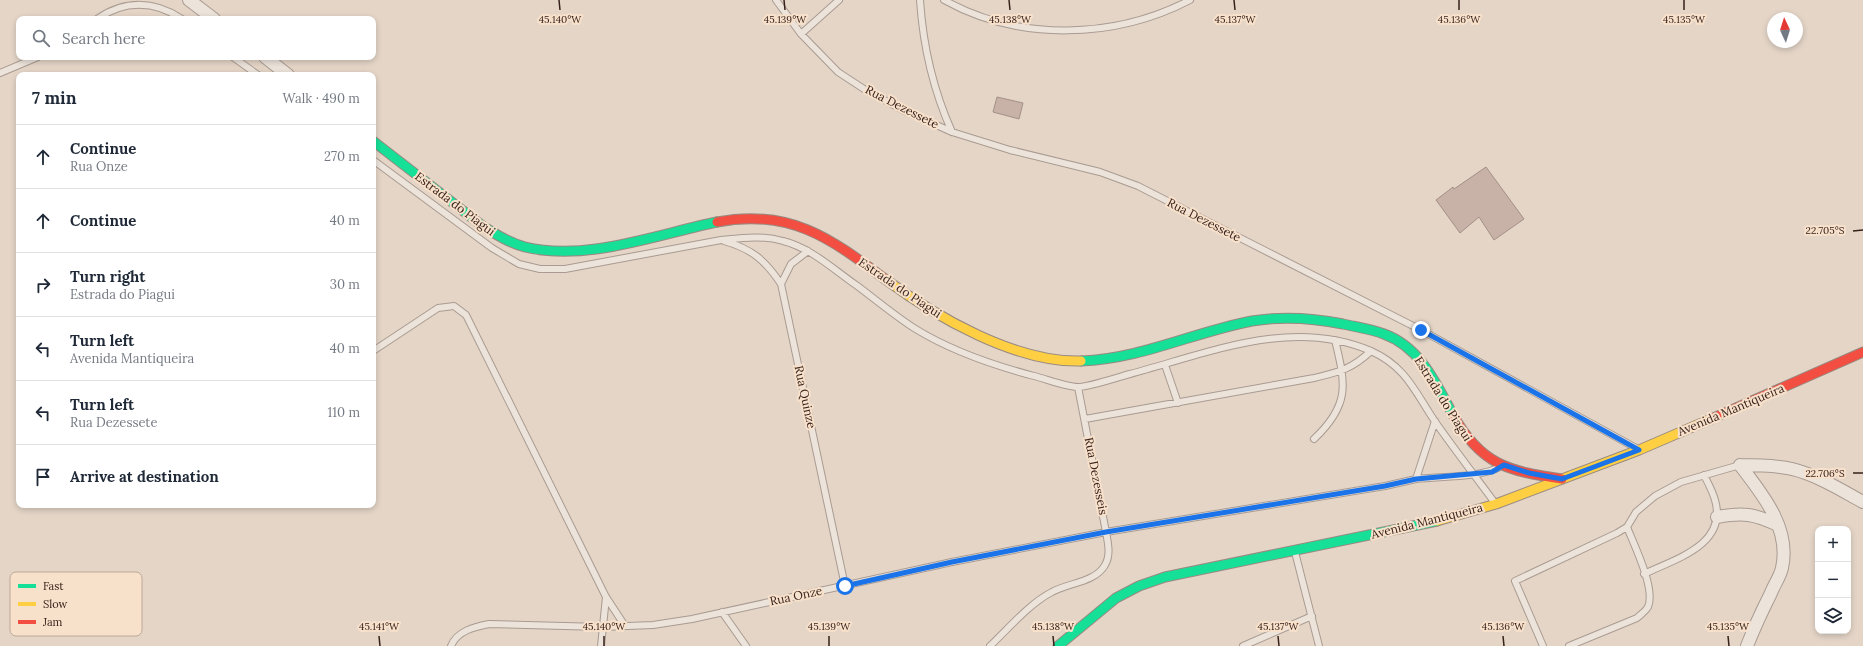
<!DOCTYPE html>
<meta charset="utf-8">
<style>
:root{--surface:#fff;--page:#f2f2f3;--text:#1f2937;--muted:#747a83;--line:#e0e1e3}
body{margin:0;font-family:Lora,serif;background:var(--page);color:var(--text)}
.controls{position:absolute;right:12px;bottom:12px;display:grid;overflow:hidden;border-radius:8px;box-shadow:0 2px 6px #0003}
.controls button{width:36px;height:36px;display:grid;place-items:center;padding:0;border:0;border-bottom:1px solid var(--line);background:var(--surface);color:var(--text);font:20px sans-serif}
.compass{position:absolute;left:1767px;top:12px;width:36px;height:36px;border-radius:50%;background:var(--surface);box-shadow:0 2px 6px #0003;rotate:356deg}
.stop{position:absolute;width:12px;height:12px;margin:-9px;border:3px solid #1a73e8;border-radius:50%;background:#fff}
.stop.end{background:#1a73e8;border-color:#fff;box-shadow:0 1px 4px #0008}
.list{margin:0;padding:0;list-style:none}
h2{display:flex;justify-content:space-between;align-items:center;height:52px;margin:0;padding:0 16px;font-size:17px}
h2 small{font-size:13px;font-weight:400;color:var(--muted)}
.list li{display:grid;grid-template-columns:26px 1fr auto;gap:12px;align-items:center;box-sizing:border-box;height:64px;padding:0 16px;border-top:1px solid var(--line)}
.list b{display:block;font-size:15px;white-space:nowrap}
.list p{margin:0;font-size:13px;white-space:nowrap;color:var(--muted)}
.list em{font-size:13px;font-style:normal;color:var(--muted)}
.icon{flex:none;width:22px;height:22px;fill:none;stroke:currentColor;stroke-width:2;stroke-linecap:round;stroke-linejoin:round}
.map{position:relative;flex:none;width:1863px;height:646px;overflow:hidden}
.search{position:absolute;background:var(--surface);box-shadow:0 2px 6px #0003;left:16px;top:16px;width:360px;height:44px;display:flex;align-items:center;gap:10px;box-sizing:border-box;padding:0 14px;border-radius:8px;color:var(--muted);font-size:15px}
.panel{position:absolute;background:var(--surface);box-shadow:0 2px 6px #0003;left:16px;top:72px;width:360px;height:436px;border-radius:8px}
.map>svg:first-child{display:block}
</style>
<div class="map">
<svg width="1863" height="646" viewBox="0 0 1863 646">
<rect width="100%" height="100%" fill="#e4d5c7"/>
<path fill="#c8b2a8" stroke="#a49087" d="M997,97L1023,103L1019,119L993,112Z
M1486,167L1524,219L1494,240L1479,217L1460,233L1436,200L1453,187L1454,189Z"/>
<g fill="none" stroke-linecap="round" stroke-linejoin="round">
<defs>
<path id="lane" d="M776,0L801,34L838,72L867,91L903,110L952,132L1010,150L1100,172L1138,186L1421,330L1636,448
M920,0C923,45 934,92 952,132
M944,0C1019,42 1115,39 1190,0
M97,19C124,0 154,0 182,19
M801,34L839,0
M233,57L258,75
M0,73L38,57
M373,160L492,248L519,264L540,269H565L721,240C741,238 763,235 783,241C811,248 833,269 856,285C875,299 894,315 914,328C951,351 992,365 1034,376C1046,379 1067,387 1078,387C1089,387 1118,377 1130,374C1209,353 1291,317 1371,351C1407,367 1416,394 1436,423C1455,450 1475,476 1495,503
M724,241C752,249 765,260 781,284L845,586
M781,284L791,264L808,251
M373,351L438,308L454,306L466,315L606,597L625,626
M1165,365L1178,403
M1085,419L1314,378C1339,372 1352,369 1371,351
M1314,439C1350,405 1346,385 1335,340
M1416,479C1441,476 1479,478 1500,467
M1295,552L1319,646
M1644,574C1675,559 1728,545 1715,500C1713,492 1708,483 1704,475
M722,612L746,646
M451,646C457,631 474,627 489,624L602,627L653,625L692,619L952,562L1106,532L1385,486L1416,479L1435,421
M601,646L606,597
M990,646C1008,629 1030,603 1052,592C1068,583 1096,582 1105,565C1111,555 1108,543 1106,532L1078,387
M1243,646L1312,616
M1543,646L1515,581L1617,533L1627,527L1636,512L1655,496L1681,482L1740,465
M1569,646L1637,618C1641,614 1645,612 1648,607C1656,589 1634,545 1627,527"/>
<path id="street" d="M189,0L214,19
M265,57L288,75
M1740,465C1762,494 1791,528 1782,568C1780,577 1774,585 1771,593C1762,611 1754,628 1747,646
M1740,465C1757,465 1775,465 1792,469C1817,475 1841,490 1863,502
M1717,517C1744,512 1754,514 1778,525"/>
<path id="fast" d="M373,141L484,227C497,235 510,243 525,247C586,262 658,234 717,222
M1081,361C1141,359 1194,332 1252,321C1282,316 1313,318 1343,324C1356,327 1371,329 1384,334C1420,347 1436,383 1453,415
M1058,646L1116,598L1139,586L1165,577L1437,521"/>
<path id="slow" d="M885,279C936,317 1016,363 1081,361
M1437,521L1496,504L1639,450L1711,419"/>
<path id="jam" d="M717,222C790,208 830,238 885,279
M1453,415C1481,465 1508,471 1562,479
M1711,419L1863,352"/>
</defs>
<use href="#lane" stroke="#a99b91" stroke-width="8"/>
<use href="#street" stroke="#a99b91" stroke-width="14"/>
<use href="#fast" stroke="#988a81" stroke-width="11"/>
<use href="#slow" stroke="#988a81" stroke-width="11"/>
<use href="#jam" stroke="#988a81" stroke-width="11"/>
<use href="#lane" stroke="#ece3da" stroke-width="6"/>
<use href="#street" stroke="#ece3da" stroke-width="12"/>
<use href="#fast" stroke="#16e098" stroke-width="9"/>
<use href="#slow" stroke="#ffcf43" stroke-width="9"/>
<use href="#jam" stroke="#f24e42" stroke-width="9"/>
</g>
<g fill="none" stroke-linecap="round" stroke-linejoin="round">
<path stroke="#1a73e8" stroke-width="5" d="M845,586L952,562L1106,532L1385,486L1416,479L1492,472L1504,465L1529,473L1562,479L1639,450L1421,330"/>
</g>
<path fill="none" stroke="#37211a" stroke-width="1.5" d="M559,0L560,10M784,0L785,10M1009,0L1010,10M1234,0L1235,10M1459,0V10M1684,0V10M1853,231L1863,230M1853,473H1863M379,636L380,646M604,636V646M829,636V646M1053,636L1054,646M1278,636L1279,646M1503,636L1504,646M1728,636L1729,646"/>
<g text-anchor="middle" stroke-width="4" stroke-linejoin="round" paint-order="stroke">
<g font-size="12" fill="#37211a" stroke="#f8e1cb">
<text transform="translate(902 107) rotate(27)" y="4">Rua Dezessete</text>
<text transform="translate(455 204) rotate(37)" y="4">Estrada do Piagui</text>
<text transform="translate(1204 220) rotate(27)" y="4">Rua Dezessete</text>
<text transform="translate(900 288) rotate(34)" y="4">Estrada do Piagui</text>
<text transform="translate(805 397) rotate(78)" y="4">Rua Quinze</text>
<text transform="translate(1443 399) rotate(58)" y="4">Estrada do Piagui</text>
<text transform="translate(1731 410) rotate(-23)" y="4">Avenida Mantiqueira</text>
<text transform="translate(1096 476) rotate(79)" y="4">Rua Dezesseis</text>
<text transform="translate(1427 521) rotate(-14)" y="4">Avenida Mantiqueira</text>
<text transform="translate(796 596) rotate(-12)" y="4">Rua Onze</text>
</g>
</g>
<rect x="10" y="572" width="132" height="64" rx="6" fill="#f8e1cb" stroke="#bea796" stroke-width="1"/>
<rect x="18" y="584" width="18" height="4" fill="#16e098"/>
<rect x="18" y="602" width="18" height="4" fill="#ffcf43"/>
<rect x="18" y="620" width="18" height="4" fill="#f24e42"/>
<g font-size="11" fill="#37211a">
<text x="43" y="590">Fast</text>
<text x="43" y="608">Slow</text>
<text x="43" y="626">Jam</text>
</g>
<g font-size="10" text-anchor="middle" fill="#37211a" stroke="#f8e1cb" stroke-width="4" stroke-linejoin="round" paint-order="stroke">
<text x="560" y="23">45.140°W</text>
<text x="785" y="23">45.139°W</text>
<text x="1010" y="23">45.138°W</text>
<text x="1235" y="23">45.137°W</text>
<text x="1459" y="23">45.136°W</text>
<text x="1684" y="23">45.135°W</text>
<text x="1825" y="234">22.705°S</text>
<text x="1825" y="477">22.706°S</text>
<text x="379" y="630">45.141°W</text>
<text x="604" y="630">45.140°W</text>
<text x="829" y="630">45.139°W</text>
<text x="1053" y="630">45.138°W</text>
<text x="1278" y="630">45.137°W</text>
<text x="1503" y="630">45.136°W</text>
<text x="1728" y="630">45.135°W</text>
</g>
</svg>
<div class="controls">
<button>+</button>
<button>−</button>
<button><svg class="icon" aria-label="layers" viewBox="0 0 24 24"><path d="M12 4l9 5-9 5-9-5zM3 14l9 5 9-5"/></svg></button>
</div>
<svg class="compass" viewBox="-18 -18 36 36"><path d="M0-13l5 13h-10z" fill="#e53935"/><path d="M0 13l5-13h-10z" fill="#747a83"/></svg>
<div class="stop" style="left:845px;top:586px"></div>
<div class="stop end" style="left:1421px;top:330px"></div>
<div class="search"><svg class="icon" aria-label="search" viewBox="0 0 24 24"><circle cx="10" cy="10" r="6"/><path d="M15 15l6 6"/></svg>Search here</div>
<section class="panel">
<h2>7 min<small>Walk · 490 m</small></h2>
<ul class="list">
<li><svg class="icon" aria-label="ahead" viewBox="0 0 24 24"><path d="M12 20V5M6 11l6-6 6 6"/></svg><div><b>Continue</b><p>Rua Onze</p></div><em>270 m</em></li>
<li><svg class="icon" aria-label="ahead" viewBox="0 0 24 24"><path d="M12 20V5M6 11l6-6 6 6"/></svg><div><b>Continue</b></div><em>40 m</em></li>
<li><svg class="icon" aria-label="right" viewBox="0 0 24 24"><path d="M7 20v-9h11M14 6l5 5-5 5"/></svg><div><b>Turn right</b><p>Estrada do Piagui</p></div><em>30 m</em></li>
<li><svg class="icon" aria-label="left" viewBox="0 0 24 24"><path d="M17 20v-9H6M10 6l-5 5 5 5"/></svg><div><b>Turn left</b><p>Avenida Mantiqueira</p></div><em>40 m</em></li>
<li><svg class="icon" aria-label="left" viewBox="0 0 24 24"><path d="M17 20v-9H6M10 6l-5 5 5 5"/></svg><div><b>Turn left</b><p>Rua Dezessete</p></div><em>110 m</em></li>
<li><svg class="icon" aria-label="arrive" viewBox="0 0 24 24"><path d="M6 21V4h12l-3 4 3 4H6"/></svg><div><b>Arrive at destination</b></div></li>
</ul>
</section>
</div>
